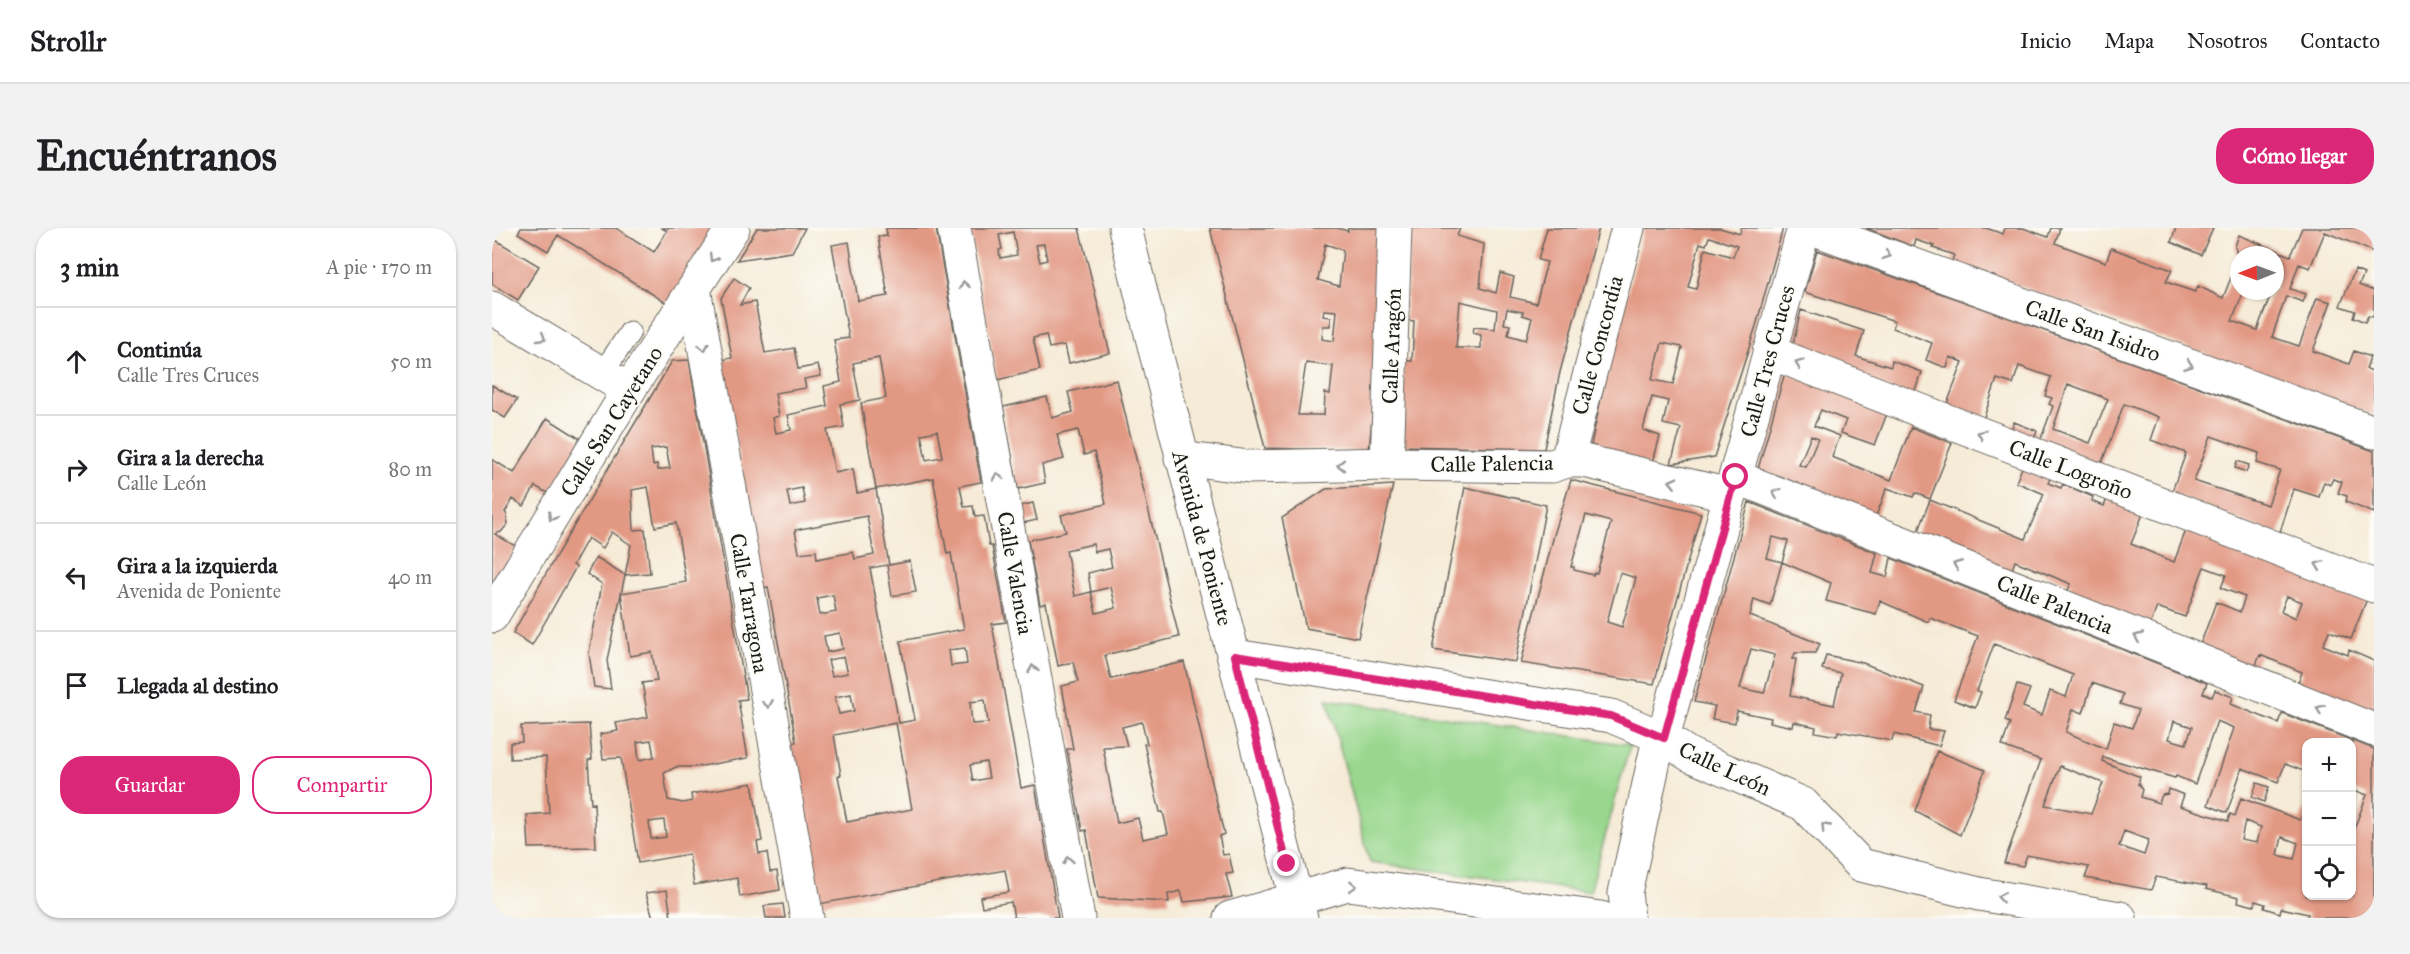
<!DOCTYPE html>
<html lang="es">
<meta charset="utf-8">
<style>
:root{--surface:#fff;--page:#f2f2f2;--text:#202124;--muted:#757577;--line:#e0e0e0;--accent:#db2777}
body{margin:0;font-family:"IM FELL Great Primer",serif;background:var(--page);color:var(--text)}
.controls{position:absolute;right:18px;bottom:18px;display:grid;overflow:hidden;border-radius:12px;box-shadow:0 2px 4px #0004}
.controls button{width:54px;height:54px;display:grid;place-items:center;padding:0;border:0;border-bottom:2px solid var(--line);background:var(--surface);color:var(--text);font:30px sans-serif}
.compass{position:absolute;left:1738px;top:18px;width:54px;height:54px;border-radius:50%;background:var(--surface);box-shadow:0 2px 4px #0004;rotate:269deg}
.stop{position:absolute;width:18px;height:18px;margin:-14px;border:4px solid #db2777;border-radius:50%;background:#fff}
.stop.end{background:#db2777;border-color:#fff;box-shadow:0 2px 6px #0008}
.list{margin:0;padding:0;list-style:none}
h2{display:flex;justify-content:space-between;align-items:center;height:78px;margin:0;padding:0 24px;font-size:26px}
h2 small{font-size:20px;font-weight:400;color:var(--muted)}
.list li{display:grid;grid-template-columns:39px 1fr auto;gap:18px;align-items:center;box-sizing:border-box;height:108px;padding:0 24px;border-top:2px solid var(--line)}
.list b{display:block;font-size:22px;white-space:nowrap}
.list p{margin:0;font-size:20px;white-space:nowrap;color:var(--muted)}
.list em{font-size:20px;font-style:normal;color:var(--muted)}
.actions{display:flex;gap:12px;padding:18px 24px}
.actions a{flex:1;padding:14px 0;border:2px solid var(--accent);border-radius:24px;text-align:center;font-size:21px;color:var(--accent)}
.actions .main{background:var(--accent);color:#fff}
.icon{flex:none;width:33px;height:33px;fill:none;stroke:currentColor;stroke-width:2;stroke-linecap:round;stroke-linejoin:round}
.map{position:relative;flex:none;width:1882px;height:690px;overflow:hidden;border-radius:24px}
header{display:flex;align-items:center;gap:36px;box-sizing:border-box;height:84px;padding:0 30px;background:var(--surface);border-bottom:2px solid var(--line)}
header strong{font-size:28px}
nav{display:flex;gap:33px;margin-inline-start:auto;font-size:21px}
.intro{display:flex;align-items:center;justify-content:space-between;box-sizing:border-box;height:144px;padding:0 36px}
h1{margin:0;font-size:42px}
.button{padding:15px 27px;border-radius:24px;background:var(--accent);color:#fff;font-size:21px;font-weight:700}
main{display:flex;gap:36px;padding:0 36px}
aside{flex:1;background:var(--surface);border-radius:24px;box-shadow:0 2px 4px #0004}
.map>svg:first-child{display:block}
</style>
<header>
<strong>Strollr</strong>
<nav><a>Inicio</a><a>Mapa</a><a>Nosotros</a><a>Contacto</a></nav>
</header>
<div class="intro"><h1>Encuéntranos</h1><a class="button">Cómo llegar</a></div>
<main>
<aside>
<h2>3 min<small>A pie · 170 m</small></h2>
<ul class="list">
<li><svg class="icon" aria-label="ahead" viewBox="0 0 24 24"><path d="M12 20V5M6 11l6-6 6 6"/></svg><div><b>Continúa</b><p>Calle Tres Cruces</p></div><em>50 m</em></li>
<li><svg class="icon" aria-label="right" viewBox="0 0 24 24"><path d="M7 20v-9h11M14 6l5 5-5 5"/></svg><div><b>Gira a la derecha</b><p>Calle León</p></div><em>80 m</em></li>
<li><svg class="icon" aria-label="left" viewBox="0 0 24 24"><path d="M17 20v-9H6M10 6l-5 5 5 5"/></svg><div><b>Gira a la izquierda</b><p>Avenida de Poniente</p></div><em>40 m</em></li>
<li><svg class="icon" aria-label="arrive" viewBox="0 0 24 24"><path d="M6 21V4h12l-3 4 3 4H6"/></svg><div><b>Llegada al destino</b></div></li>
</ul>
<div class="actions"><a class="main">Guardar</a><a>Compartir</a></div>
</aside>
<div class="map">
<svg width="1882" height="690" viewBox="0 0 1882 690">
<rect width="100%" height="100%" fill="#fdfcf7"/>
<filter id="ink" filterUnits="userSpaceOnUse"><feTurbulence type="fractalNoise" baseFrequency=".0167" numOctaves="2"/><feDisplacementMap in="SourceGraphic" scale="12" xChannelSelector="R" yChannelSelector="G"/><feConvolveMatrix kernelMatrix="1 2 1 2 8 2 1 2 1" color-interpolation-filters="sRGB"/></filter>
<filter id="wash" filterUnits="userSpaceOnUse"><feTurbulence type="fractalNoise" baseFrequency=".008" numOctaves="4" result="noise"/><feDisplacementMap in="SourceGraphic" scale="24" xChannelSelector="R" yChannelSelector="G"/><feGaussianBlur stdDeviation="1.35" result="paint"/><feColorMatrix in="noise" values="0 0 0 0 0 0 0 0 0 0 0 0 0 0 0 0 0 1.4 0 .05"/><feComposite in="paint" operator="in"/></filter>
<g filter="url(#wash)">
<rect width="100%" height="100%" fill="#f5ebd7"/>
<path fill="#98d78d" stroke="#5a7a54" stroke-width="1.5" d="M835,471L1138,517L1098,664L878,634Z"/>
<g id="blocks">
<path fill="#e29984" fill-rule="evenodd" d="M29,0H124L162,24L175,3L170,0H224L176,76L66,7L56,23L26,5Z
M265,0H313L300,24L245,32Z
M394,0H444L489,254L468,258L472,279L481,278L483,289L492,288L497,318H500L514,394L500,396L529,560L543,557L566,690H522L519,674L490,679L488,669L517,664L513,642L327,676L298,515L304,514L276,359L271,360L229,132L240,130L229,70L242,50L257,60L248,77L263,74L273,125L302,120L306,141L326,137L329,148L312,151L314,160L283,165L287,188L281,190L284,205L299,202L296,187L335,178L332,158L349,154L342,112L357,110L340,17L357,14L366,73L396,68L386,9L395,8ZM387,130L394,170L369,175L384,261L365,265L361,241L343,245L335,202L352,199L348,176L368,172L361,135ZM445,203L450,229L434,232L429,206ZM441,250L455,326L459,325L472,401L408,413L423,492L407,495L378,340L395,337L400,368L424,364L418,333L397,337L384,261ZM310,260L313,275L298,278L295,263ZM375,288L382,327L363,331L361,324L325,331L324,323L307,325L303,302ZM341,367L344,384L328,387L325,370ZM348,405L351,421L335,424L332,408ZM473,420L475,436L459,438L457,422ZM352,429L356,445L340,448L336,432ZM359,466L362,483L347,486L343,469ZM493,472L496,495L480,496L478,474ZM404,495L420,581L355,594L346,548L349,547L342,507ZM494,534L497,550L481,553L478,537Z
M478,0H587L618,125L577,135L573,117L557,120L554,107L541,110L548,142L505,152ZM521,4L525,27L508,30L507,22L510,21L507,7ZM552,16L555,32L548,34L544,17Z
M718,0H845L856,3V0H897L877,223L773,220ZM833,16L851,22L847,58L826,52ZM832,82L845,83L842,113L830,111L831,98H839V89L831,88ZM814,135L841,138L838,166L833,165L832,187H806Z
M919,0H968L965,8L992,16L988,60L1004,65L1008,45L1022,49L1018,69L1044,75L1055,34L1046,32L1055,0H1107L1068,144L1052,221L907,218L912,133H920L922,93L913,92ZM968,73L1005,82L1003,101L982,99L981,105L989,107V120H964ZM1015,81L1031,84L1030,87L1040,90L1034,112L1016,107L1018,97L1012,96Z
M1152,0H1228L1248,6L1249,0H1291L1264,98L1222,229L1179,236L1189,200L1171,196L1176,173L1160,169L1151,202L1168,208L1160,238L1099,217L1112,156ZM1217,9L1245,18L1241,29L1213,21L1204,61L1196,59L1208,15L1214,17ZM1170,115L1190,119L1181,156L1160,152Z
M1374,0H1494L1511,6L1513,0H1531L1556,9L1559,0H1568L1563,15L1614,34L1619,20L1680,42L1674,54L1703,64L1706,58L1731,70L1747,29V63H1752L1740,93L1765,102L1780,63H1783L1787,47L1783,46V27H1745L1743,18L1747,7L1798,28L1810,0H1882V24L1833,4L1818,40L1807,36L1798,61L1814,66L1811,74L1794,68L1780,109L1807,118L1825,70L1839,74L1821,123L1857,136L1862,123L1878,129L1874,141L1882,143V188L1460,33L1462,27L1441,20L1442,18L1424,12L1422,19Z
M1684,0H1721L1709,27L1679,14Z
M0,10L47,38L26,72L0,56Z
M1325,22L1490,80L1882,223V285L1854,274L1855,268L1846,265L1850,254L1841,251L1838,257L1832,254L1827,269L1802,261L1787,307L1679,266L1694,225L1659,212L1667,189L1632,176L1608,239L1547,216L1561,178L1557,176L1560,170L1553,168L1559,149L1527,138L1521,156L1505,151L1490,195L1453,181L1471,134L1458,129L1455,140L1434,132L1440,115L1401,100L1403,93L1313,64ZM1576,156L1616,171L1598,215L1561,201ZM1719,208L1767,225L1765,235L1788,242L1776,277L1702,253Z
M1863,42L1872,46L1867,57L1882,63V87L1881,89L1876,88L1873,94L1861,89L1863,83L1848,78Z
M1309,82L1372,103L1364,128L1399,139L1400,133L1430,144L1422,170L1299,124Z
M197,132L255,471L246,472L256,530L204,539H184L172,545L176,572L191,575L200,573L199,566L260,555L270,613L265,614L267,626L275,625L278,644L285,643L288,662L248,669L245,650L202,657L197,626L146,635L129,530L111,531L108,506L126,503L124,495L156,489L150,455L165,453L160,424L138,428L129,365L194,354L184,295L163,299L156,259L140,262L142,302L153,301L158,345L133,347L115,432L119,461L102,459L97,425L110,356L95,346L104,329L133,347L139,317L120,304L111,320L96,310L81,337L84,339L40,417L21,405L65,326L180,133ZM174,219L178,240L166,242L165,236L161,237L159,221ZM159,512L162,529L147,532L145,514ZM172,592L174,609L159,611L157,594Z
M1293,144L1396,183L1383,217L1349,205L1354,192L1329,182L1322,198L1348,208L1340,229L1399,252L1419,199L1460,215L1438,271L1423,265L1421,269L1395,260L1384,288L1266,241ZM1319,208L1326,211L1314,239L1307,237Z
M625,152L687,409L613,427L619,451L692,434L732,606L727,608L731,627L737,626L741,645L734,646L740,669L692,674L689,663L676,666L677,674L606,670L594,602L590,603L575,521H581L570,458L586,454L581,434L566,438L554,375L548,377L536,312L574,304L569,287L614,276L602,224L592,227L586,202L565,207L572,231L550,237L553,255L526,261L511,179L555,169L560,190L581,184L576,164ZM601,316L603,324L616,321L620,339L596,345L599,364L619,359L624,380L604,385L599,364L583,368L574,322ZM650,494L655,516H652L668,584H671L676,606L651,611L646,590L625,595L611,519L635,518L630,499Z
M0,157L25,172L13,190L0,182Z
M55,190L90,212L57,266L43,258L32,278L21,271L13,284L15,287L16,296L9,304L3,306L25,319L2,356L0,355V231L22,245Z
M1522,194L1545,203L1541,214L1518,206Z
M1745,233L1757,237L1754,244L1743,240Z
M1532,235L1560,246L1556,255L1569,260L1571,256L1601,269L1600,273L1612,278L1617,267L1653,281L1639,316L1682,334L1696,297L1877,366L1859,411L1837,403L1831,417L1856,427L1857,422L1882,433V489L1805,459L1810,444L1768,427L1762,442L1707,420L1724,374L1748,384L1753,369L1729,360L1734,347L1712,339L1693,389L1665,379L1657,400L1574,366L1579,356L1523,333L1519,344L1425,305L1438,272L1533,311L1552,266L1524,254ZM1795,368L1810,374L1804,390L1789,383Z
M1079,252L1209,285L1162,456L1029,435L1062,307ZM1094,287L1119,294L1105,345H1102L1101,347L1082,342V339H1079ZM1128,345L1144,350L1130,399L1115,394Z
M901,257L866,410L814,400L790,290L834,261Z
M973,259L1054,277L1024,434L941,422Z
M1257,274L1385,325L1380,345L1395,349L1399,330L1715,455L1711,465L1720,469L1723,462L1741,469L1739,476L1786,495L1790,485L1882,521V690H1814L1816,686L1789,680L1788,685L1772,680L1773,676L1763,673L1762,678L1746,674L1747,669L1714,661L1715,658L1664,649L1659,662L1593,650L1597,639L1535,627L1531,638L1512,635L1549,532L1510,518L1518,495L1513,493L1525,457L1538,461L1531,479L1550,487L1558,463L1574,469L1581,447L1502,416L1485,463L1489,464L1483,480L1462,472L1486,408L1438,390L1436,394L1388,373L1384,386L1334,373L1339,355L1290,334L1278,377L1262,371L1258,388L1328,416L1323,425H1303L1301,431H1304L1298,468L1342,477L1349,445L1330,441L1334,427L1371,435L1432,459L1424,484L1438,487L1436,501L1452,503L1447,518L1402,506L1400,513L1346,503L1345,508L1323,504L1324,499L1302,494L1301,499L1278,494L1279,490L1245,483L1243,495L1220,491L1223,478L1202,474ZM1281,309L1296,313L1290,334L1275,330ZM1259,421L1283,427L1272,465L1248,460ZM1600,455L1631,466L1628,476L1646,482L1640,500L1622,494L1614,521L1574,504L1581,481L1591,485ZM1682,493L1700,499L1694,516L1677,511ZM1725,493L1742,500L1716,577L1735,585L1750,540L1786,554L1793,536L1814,544V514H1860V561L1875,567L1860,606V668H1814V575L1808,592L1749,570L1743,588L1738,586L1736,593L1688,578L1692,567L1677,561L1676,566L1670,567L1667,575L1648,569L1650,562L1646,556L1648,549L1610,533L1611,529L1683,550L1684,548L1703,556ZM1568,538L1611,555L1599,586L1553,577ZM1753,593L1769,599L1765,615L1749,612ZM1632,603L1657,612L1652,627L1627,618ZM1790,609L1806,615L1802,631L1786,627Z
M541,275L545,292L531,295L528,278Z
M97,496L100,531L96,532L99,576L102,575L104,619L37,620L35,587L57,585L54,529L18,531V515L30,514L29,498Z
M1445,523L1493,542L1468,607L1423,583Z
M1765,555L1777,559L1772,574L1760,569Z
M175,662L179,690H161L154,665Z
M291,676L293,690H274L272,678Z"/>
</g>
</g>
<g filter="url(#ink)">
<use href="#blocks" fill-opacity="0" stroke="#68645d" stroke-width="1.5"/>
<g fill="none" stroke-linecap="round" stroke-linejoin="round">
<defs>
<path id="service" d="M110,146L138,104"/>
<path id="minor" d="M462,0L586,690
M1320,0L1882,204
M202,61L315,690
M0,80L137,162
M1277,124L1882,358
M689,230L757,239L895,236L1060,238L1075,233H1092L1238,267
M1075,233L1136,0
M895,236L903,0
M1244,249L1882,502
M743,428L1119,488L1171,510L1198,527L1311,576L1369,637L1487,666L1628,690
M738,690L856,656L1109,690
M1136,690L1133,665L1164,524L1171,510L1312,0"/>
<path id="tertiary" d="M0,388L137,162L241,0"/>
<path id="secondary" d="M633,0C689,231 751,460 809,690"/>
</defs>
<use href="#service" stroke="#68645d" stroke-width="23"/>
<use href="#minor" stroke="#68645d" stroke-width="35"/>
<use href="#tertiary" stroke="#68645d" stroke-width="35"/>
<use href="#secondary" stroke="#68645d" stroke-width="35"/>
<use href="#service" stroke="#fff" stroke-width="21"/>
<use href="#minor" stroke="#fff" stroke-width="33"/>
<use href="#tertiary" stroke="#fff" stroke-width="33"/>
<use href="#secondary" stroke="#fff" stroke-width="33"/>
</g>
<defs><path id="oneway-chevron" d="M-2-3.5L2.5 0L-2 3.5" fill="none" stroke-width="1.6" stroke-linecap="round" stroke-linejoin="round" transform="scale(1.5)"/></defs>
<g stroke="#999">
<use href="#oneway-chevron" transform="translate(1395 27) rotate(20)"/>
<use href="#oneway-chevron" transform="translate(221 30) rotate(122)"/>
<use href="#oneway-chevron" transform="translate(472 57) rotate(-100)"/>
<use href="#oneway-chevron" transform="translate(50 110) rotate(31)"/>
<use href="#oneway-chevron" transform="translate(212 119) rotate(80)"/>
<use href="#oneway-chevron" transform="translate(1307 136) rotate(-159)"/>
<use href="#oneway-chevron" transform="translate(1697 137) rotate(20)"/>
<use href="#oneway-chevron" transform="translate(1489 206) rotate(-159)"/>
<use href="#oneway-chevron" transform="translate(849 237) rotate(179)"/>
<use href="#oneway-chevron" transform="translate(506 249) rotate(-100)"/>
<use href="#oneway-chevron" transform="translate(1181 254) rotate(-167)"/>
<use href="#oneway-chevron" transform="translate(1284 265) rotate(-158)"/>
<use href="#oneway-chevron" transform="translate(60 289) rotate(121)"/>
<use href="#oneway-chevron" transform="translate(1465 337) rotate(-158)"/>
<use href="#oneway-chevron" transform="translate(1827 337) rotate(-159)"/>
<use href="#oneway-chevron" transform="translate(1646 409) rotate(-158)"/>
<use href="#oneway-chevron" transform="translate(541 441) rotate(-100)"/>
<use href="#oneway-chevron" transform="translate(276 476) rotate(80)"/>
<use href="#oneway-chevron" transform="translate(1828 481) rotate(-158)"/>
<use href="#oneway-chevron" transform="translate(1333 599) rotate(-134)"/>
<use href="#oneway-chevron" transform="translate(576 632) rotate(-100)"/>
<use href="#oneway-chevron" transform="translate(861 658) rotate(2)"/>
<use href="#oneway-chevron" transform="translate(1509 669) rotate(-170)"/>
</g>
</g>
<g fill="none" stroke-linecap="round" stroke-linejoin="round" filter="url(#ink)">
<path stroke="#db2777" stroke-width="8" d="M795,636L743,428L1119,488L1172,510L1244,249"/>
</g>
<g text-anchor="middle" stroke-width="4.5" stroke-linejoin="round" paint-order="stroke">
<g font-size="22" fill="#1c1c1c" stroke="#fdfcf7">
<text transform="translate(1601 102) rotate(20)" y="8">Calle San Isidro</text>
<text transform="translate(1105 117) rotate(-75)" y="8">Calle Concordia</text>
<text transform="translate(899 118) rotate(-88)" y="8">Calle Aragón</text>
<text transform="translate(1275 133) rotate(-75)" y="8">Calle Tres Cruces</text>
<text transform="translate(119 193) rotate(-58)" y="8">Calle San Cayetano</text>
<text transform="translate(1000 235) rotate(-1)" y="8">Calle Palencia</text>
<text transform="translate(1579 241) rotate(21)" y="8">Calle Logroño</text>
<text transform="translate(711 310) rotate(75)" y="8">Avenida de Poniente</text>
<text transform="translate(524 345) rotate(80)" y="8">Calle Valencia</text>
<text transform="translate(258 375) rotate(80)" y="8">Calle Tarragona</text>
<text transform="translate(1563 376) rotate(22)" y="8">Calle Palencia</text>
<text transform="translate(1233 540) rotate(25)" y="8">Calle León</text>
</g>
</g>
</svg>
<div class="controls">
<button>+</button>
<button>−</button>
<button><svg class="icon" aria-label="locate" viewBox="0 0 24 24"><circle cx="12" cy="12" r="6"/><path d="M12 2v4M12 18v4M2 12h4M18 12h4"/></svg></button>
</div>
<svg class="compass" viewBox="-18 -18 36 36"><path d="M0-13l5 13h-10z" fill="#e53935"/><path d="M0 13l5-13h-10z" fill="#757577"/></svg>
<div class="stop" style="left:1244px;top:249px"></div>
<div class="stop end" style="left:795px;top:636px"></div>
</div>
</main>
